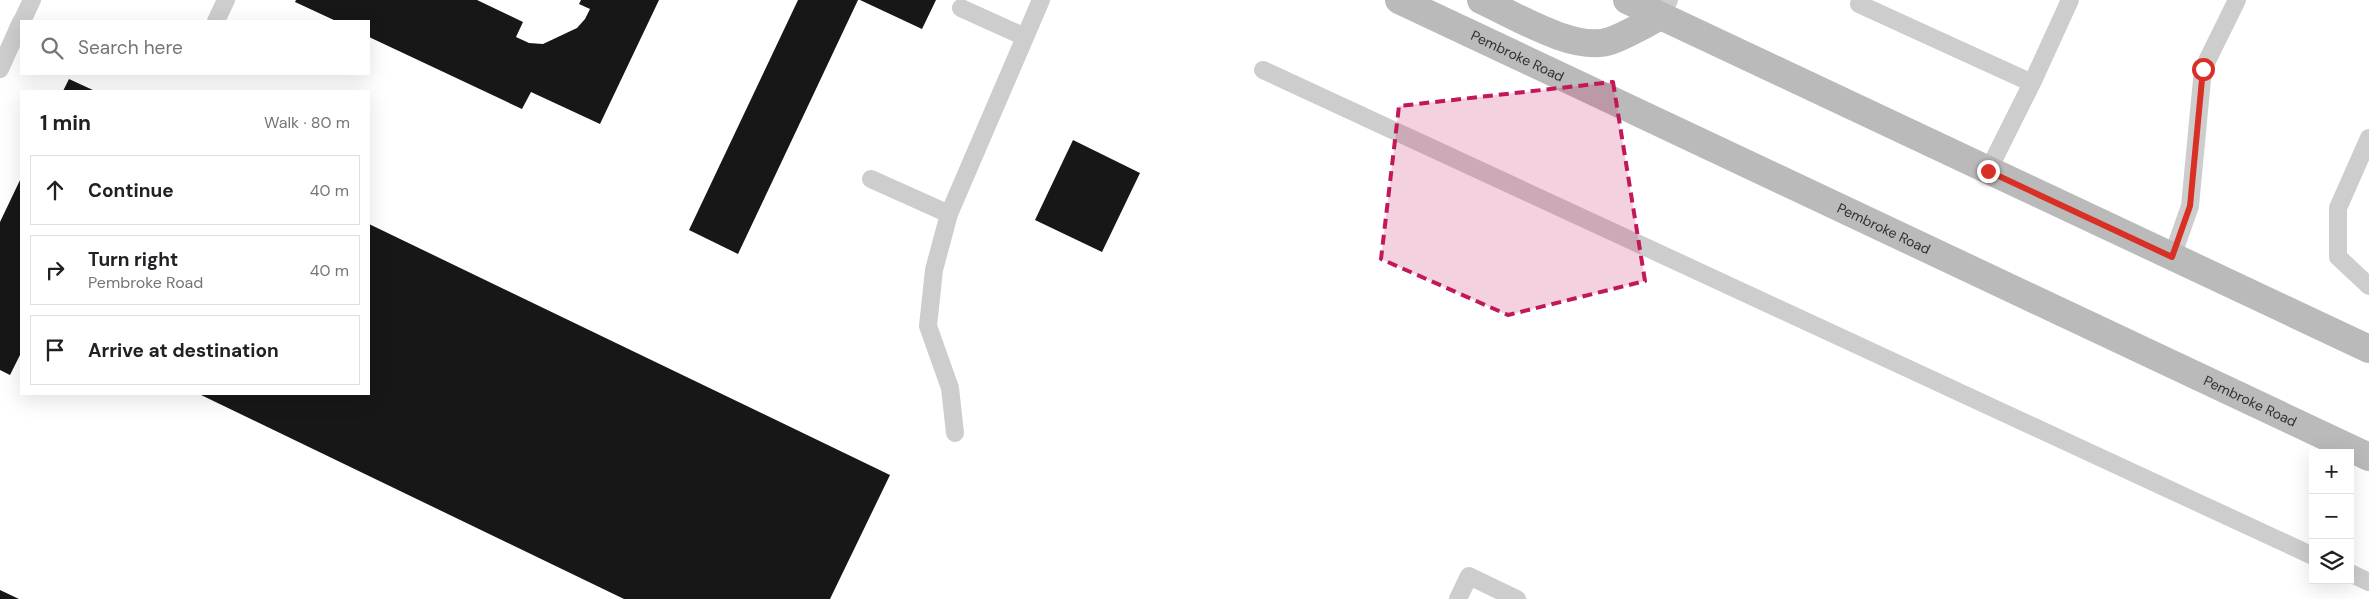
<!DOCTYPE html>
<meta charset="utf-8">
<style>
:root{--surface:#fff;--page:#f2f2f2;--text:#202124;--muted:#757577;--line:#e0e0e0}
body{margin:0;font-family:"DM Sans",sans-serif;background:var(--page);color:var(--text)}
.controls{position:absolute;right:15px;bottom:15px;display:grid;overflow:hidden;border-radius:0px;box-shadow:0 5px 20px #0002}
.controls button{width:45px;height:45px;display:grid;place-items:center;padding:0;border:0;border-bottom:1px solid var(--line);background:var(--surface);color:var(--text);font:25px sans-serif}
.stop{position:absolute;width:15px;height:15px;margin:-11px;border:4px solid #d93025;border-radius:50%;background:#fff}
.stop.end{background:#d93025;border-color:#fff;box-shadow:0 1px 5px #0008}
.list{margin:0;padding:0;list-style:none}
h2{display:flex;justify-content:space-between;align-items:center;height:65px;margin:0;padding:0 20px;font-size:21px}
h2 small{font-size:16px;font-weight:400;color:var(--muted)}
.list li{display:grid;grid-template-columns:32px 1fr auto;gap:15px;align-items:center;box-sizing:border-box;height:70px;margin:0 10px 10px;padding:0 10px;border:1px solid var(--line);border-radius:0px}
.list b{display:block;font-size:19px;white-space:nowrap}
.list p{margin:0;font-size:16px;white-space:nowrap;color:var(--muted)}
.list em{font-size:16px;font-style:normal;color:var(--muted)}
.icon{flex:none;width:28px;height:28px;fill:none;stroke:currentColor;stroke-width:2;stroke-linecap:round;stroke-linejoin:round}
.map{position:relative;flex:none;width:2369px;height:599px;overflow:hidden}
.search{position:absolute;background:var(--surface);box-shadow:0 5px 20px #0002;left:20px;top:20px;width:350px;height:55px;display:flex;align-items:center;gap:12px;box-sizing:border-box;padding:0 18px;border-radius:0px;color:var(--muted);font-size:19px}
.panel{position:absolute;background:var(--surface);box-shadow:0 5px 20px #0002;left:20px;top:90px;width:350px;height:305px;border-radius:0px}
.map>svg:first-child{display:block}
</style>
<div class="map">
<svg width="2369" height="599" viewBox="0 0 2369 599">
<rect width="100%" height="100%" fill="#fff"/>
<path fill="#171717" d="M296,0H477L523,22L516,37L529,43L543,44L577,28L585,19L590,9L579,4L581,0H659L600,124L531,92L522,109L369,37V21H336L295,2Z
M798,0H858L738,254L689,230Z
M860,0H936L922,29Z
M69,79L95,91H63Z
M1073,140L1140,173L1102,252L1035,220Z
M21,178V353L10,375L0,370V222Z
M369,224L890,475L830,599H624L199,394H369Z
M0,590L19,599H0Z"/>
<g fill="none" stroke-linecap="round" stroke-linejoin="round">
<path stroke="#cdcdcd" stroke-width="18" d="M1859,4L2032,83L2070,0
M961,8L1025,37
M1661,16L1669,0
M22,21L32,0
M216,21L226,0
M0,69L21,22
M1263,70L2313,556
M2369,138L2338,208V257L2369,286
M1988,171L2032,83
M871,179L949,214
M2172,257L2190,206L2203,69L2237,0
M955,433L950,388L928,326L934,270L949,214L1041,0
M2350,573L2369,582
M1458,599L1469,576L1517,599"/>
<g stroke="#bababa" stroke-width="28">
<path id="s1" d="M1399,0L2369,457"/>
<path d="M1481,0C1514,15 1575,53 1610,41C1627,35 1645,24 1661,16"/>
<path d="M1627,0L2369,349"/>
</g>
</g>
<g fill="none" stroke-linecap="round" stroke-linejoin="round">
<path stroke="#d93025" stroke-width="6" d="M1988,171L2172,257L2190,206L2203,69"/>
</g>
<path fill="#c2185b" fill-opacity="0.2" stroke="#c2185b" stroke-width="4" stroke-dasharray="10 6" stroke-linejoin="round" d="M1613,82L1645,281L1508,315L1381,259L1399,106Z"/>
<g text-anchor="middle" stroke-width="5" stroke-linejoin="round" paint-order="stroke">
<g font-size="14" fill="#303030" stroke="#fff">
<text dy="5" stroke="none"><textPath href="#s1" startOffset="131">Pembroke Road</textPath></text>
<text dy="5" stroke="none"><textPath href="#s1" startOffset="536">Pembroke Road</textPath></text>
<text dy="5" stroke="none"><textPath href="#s1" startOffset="941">Pembroke Road</textPath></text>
</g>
</g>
</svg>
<div class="controls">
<button>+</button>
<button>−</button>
<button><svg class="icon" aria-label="layers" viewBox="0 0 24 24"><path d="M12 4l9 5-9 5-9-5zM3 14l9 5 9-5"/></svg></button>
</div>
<div class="stop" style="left:2203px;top:69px"></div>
<div class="stop end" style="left:1988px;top:171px"></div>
<div class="search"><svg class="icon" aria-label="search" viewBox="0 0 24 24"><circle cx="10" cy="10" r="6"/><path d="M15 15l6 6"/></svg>Search here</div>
<section class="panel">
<h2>1 min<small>Walk · 80 m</small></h2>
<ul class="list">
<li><svg class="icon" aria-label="ahead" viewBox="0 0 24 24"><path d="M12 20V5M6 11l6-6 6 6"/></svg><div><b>Continue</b></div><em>40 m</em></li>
<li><svg class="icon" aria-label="right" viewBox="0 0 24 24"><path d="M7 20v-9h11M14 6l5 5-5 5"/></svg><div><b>Turn right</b><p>Pembroke Road</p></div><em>40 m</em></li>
<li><svg class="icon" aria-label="arrive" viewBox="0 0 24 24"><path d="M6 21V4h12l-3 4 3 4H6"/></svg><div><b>Arrive at destination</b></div></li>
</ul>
</section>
</div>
